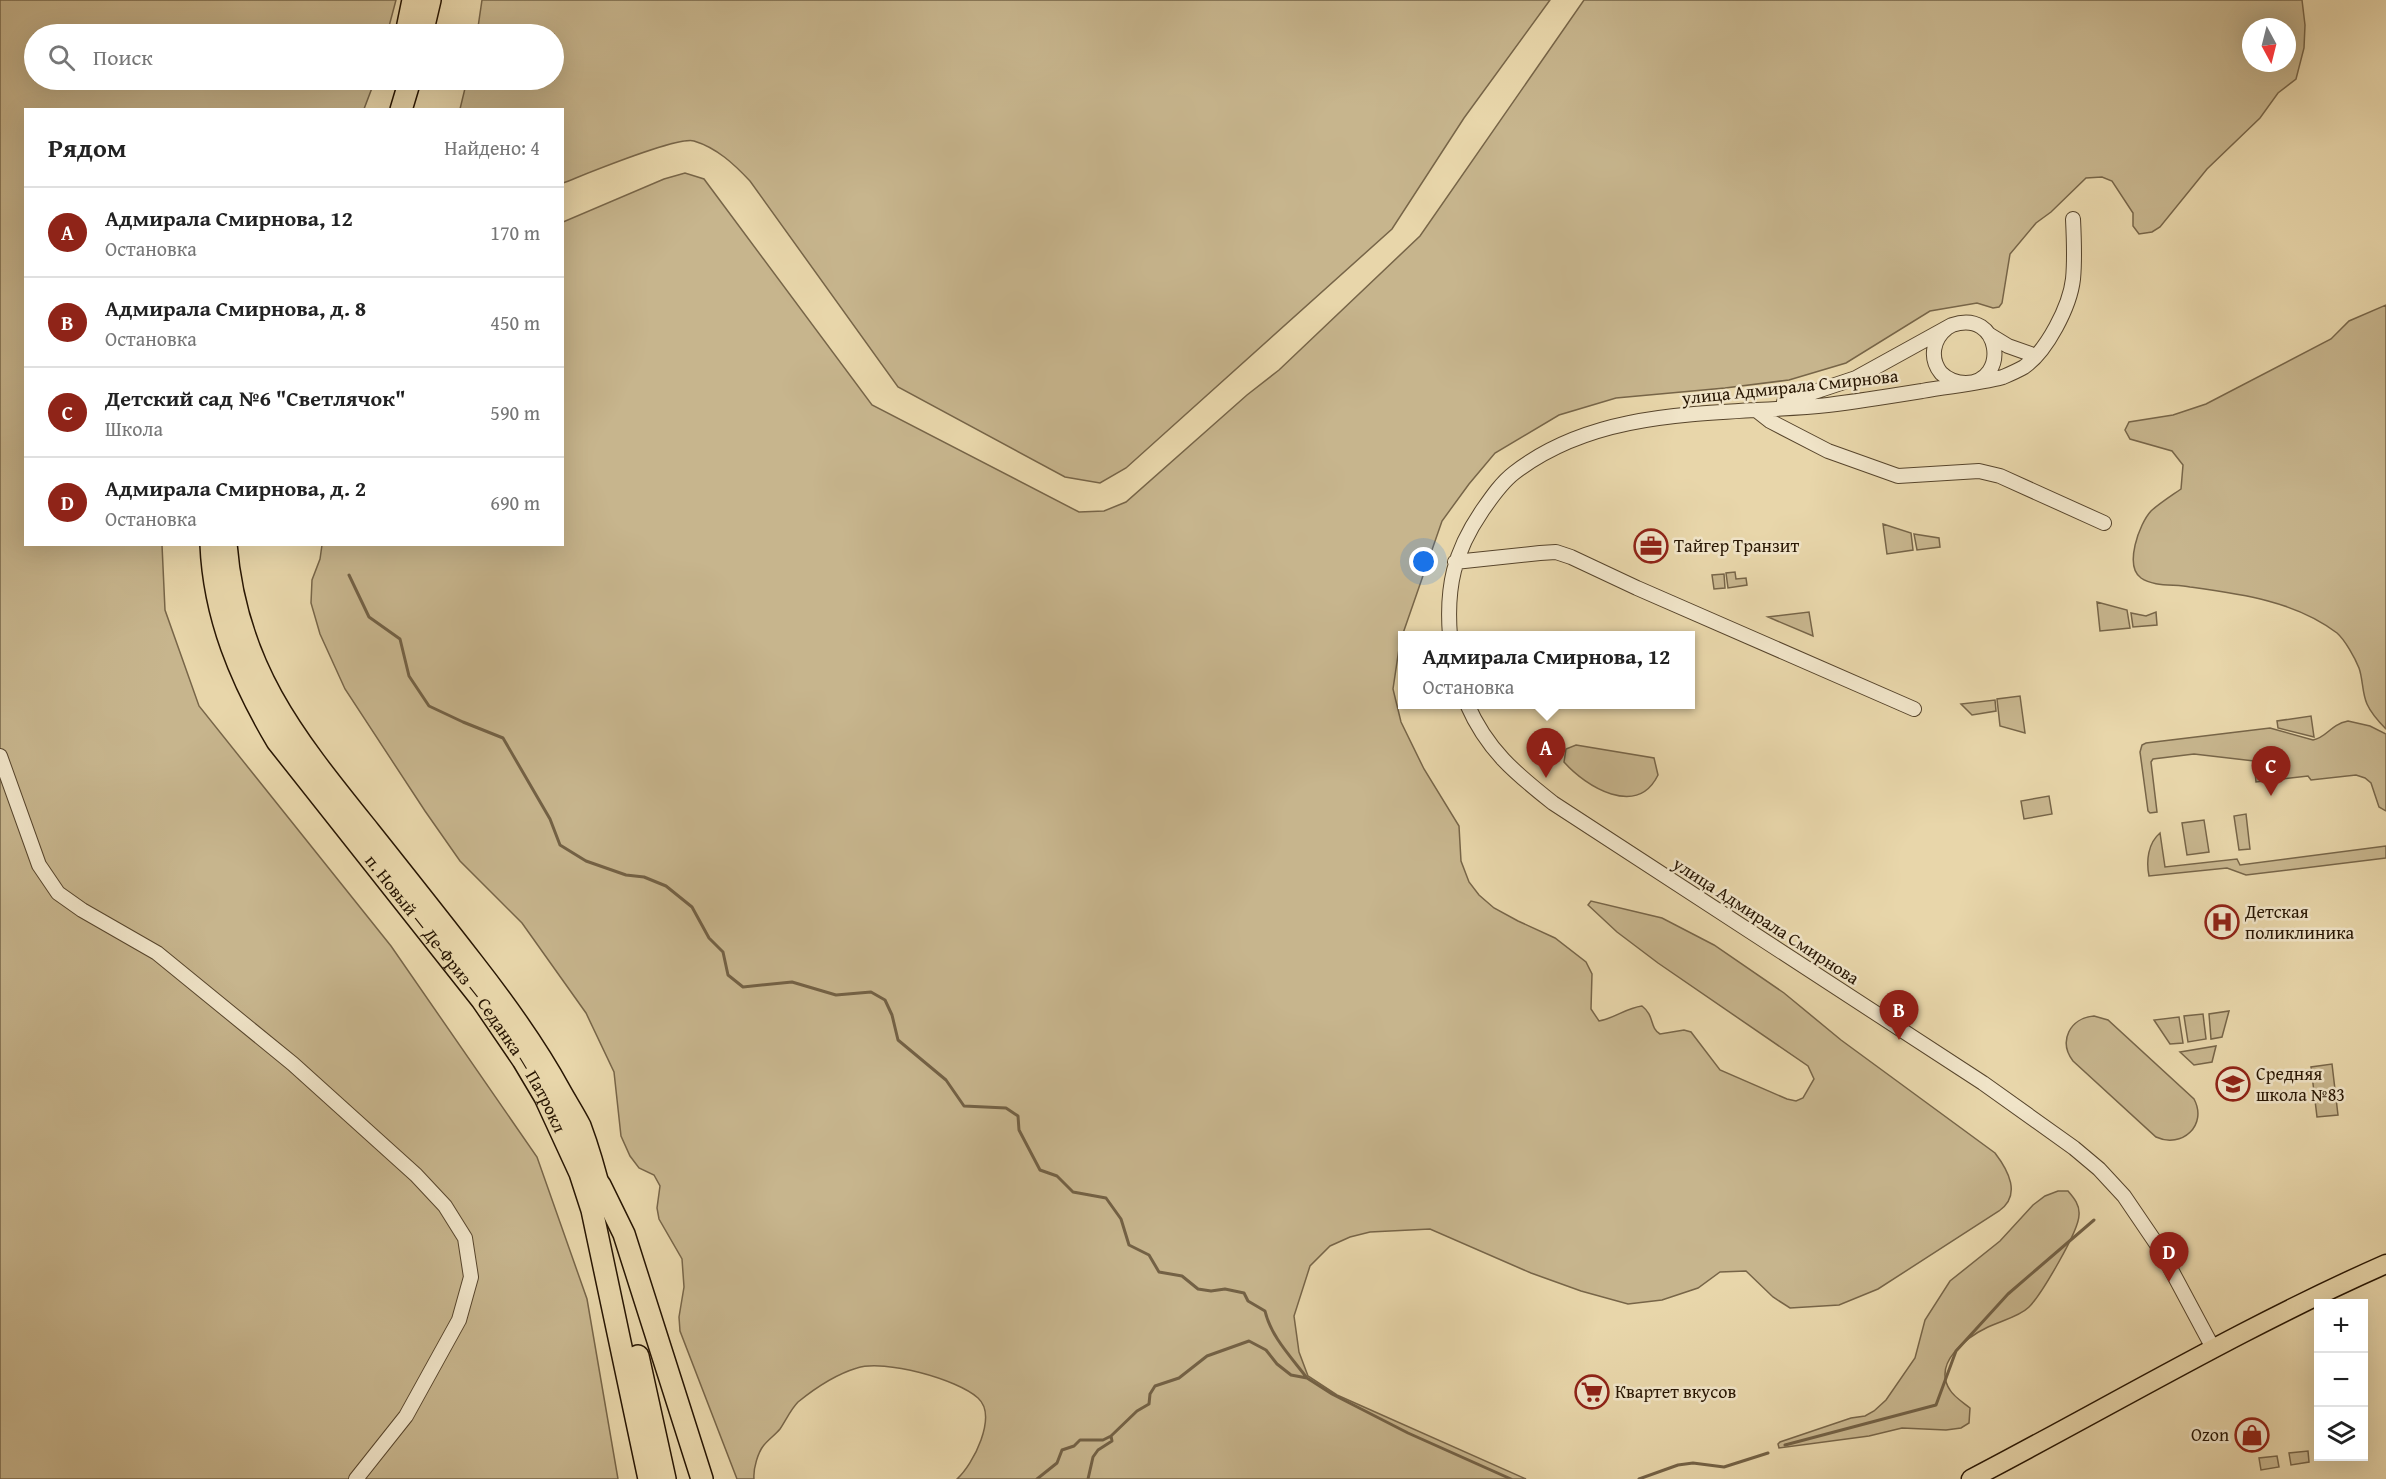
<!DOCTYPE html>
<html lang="ru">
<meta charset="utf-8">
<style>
:root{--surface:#fff;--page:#f2f2f2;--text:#222;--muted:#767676;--line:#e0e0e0;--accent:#8f2418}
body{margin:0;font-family:"Gentium Book Plus",serif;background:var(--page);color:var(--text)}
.controls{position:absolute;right:18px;bottom:18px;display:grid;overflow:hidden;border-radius:0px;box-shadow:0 6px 24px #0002}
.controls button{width:54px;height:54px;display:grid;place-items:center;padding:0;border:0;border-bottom:2px solid var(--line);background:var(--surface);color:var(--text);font:30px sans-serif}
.compass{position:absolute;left:2242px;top:18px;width:54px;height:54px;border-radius:50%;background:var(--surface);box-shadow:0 6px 24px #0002;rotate:173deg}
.you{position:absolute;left:1424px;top:562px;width:21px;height:21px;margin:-15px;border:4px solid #fff;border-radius:50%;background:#1a73e8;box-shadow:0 0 0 9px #1a73e833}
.badge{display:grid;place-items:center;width:39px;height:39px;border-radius:50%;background:var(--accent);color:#fff;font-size:20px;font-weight:700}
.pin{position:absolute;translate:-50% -50px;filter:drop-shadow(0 2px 3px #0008)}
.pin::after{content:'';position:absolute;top:32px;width:21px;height:18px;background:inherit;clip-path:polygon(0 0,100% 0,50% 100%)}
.popup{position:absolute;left:1398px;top:631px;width:297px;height:78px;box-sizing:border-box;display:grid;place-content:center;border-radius:0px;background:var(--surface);filter:drop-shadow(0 2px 4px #0005);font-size:20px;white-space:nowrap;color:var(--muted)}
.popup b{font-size:22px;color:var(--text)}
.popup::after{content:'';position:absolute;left:50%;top:100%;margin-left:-12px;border:12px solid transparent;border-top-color:var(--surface)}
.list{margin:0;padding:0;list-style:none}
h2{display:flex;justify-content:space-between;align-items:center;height:78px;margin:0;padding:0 24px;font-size:26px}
h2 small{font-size:20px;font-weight:400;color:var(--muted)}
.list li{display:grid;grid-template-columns:39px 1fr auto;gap:18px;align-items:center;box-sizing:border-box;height:90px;padding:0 24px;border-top:2px solid var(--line)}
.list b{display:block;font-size:22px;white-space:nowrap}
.list p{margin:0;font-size:20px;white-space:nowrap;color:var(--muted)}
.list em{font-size:20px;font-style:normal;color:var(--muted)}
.icon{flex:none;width:33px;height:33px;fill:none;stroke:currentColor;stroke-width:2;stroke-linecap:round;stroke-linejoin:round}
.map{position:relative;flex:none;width:2386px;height:1479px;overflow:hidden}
.search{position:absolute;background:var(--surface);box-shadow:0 6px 24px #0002;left:24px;top:24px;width:540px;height:66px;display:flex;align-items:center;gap:15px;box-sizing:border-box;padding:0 21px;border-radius:33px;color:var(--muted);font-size:22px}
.panel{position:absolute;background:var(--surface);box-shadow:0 6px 24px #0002;left:24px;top:108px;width:540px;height:438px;border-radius:0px}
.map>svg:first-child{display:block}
</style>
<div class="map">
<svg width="2386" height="1479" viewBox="0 0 2386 1479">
<rect width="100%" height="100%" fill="#e8d6aa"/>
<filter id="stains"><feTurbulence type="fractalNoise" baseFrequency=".00333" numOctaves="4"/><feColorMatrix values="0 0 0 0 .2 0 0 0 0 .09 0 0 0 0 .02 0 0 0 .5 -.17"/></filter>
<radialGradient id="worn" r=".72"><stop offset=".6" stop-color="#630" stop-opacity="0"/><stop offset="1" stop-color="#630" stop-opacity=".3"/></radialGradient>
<path fill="#c7b58d" stroke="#776548" stroke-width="1.5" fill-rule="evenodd" d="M0,0H396L387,34H34V80H375L364,109L26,110V544L162,545L165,610L199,706L391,946L537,1157L587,1299L618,1479H0Z
M482,0H1550L1464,118L1392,229L1126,468L1100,483L1065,477L898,387L750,181C734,164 717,148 694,141C677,136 584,175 563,183L562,110L460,109L467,80H554V34H477Z
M1584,0H2302L2305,25L2304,48L2296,79L2278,93L2260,118L2207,169L2160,227L2152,232L2139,234L2133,226V213L2112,181L2102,177L2086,178L2051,212L2036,223L2010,254L2002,303L1999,307L1993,308L1977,303L1930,311L1846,363L1789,380L1725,388L1616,398L1559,415L1495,453L1469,484L1442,521L1400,642L1393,689L1401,722L1424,769L1459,826L1461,861L1469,882L1479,895L1494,908L1518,921L1555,938L1586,962L1592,974L1591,1009L1599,1021C1615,1018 1626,1008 1642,1006C1655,1016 1649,1027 1660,1034L1684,1030L1691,1032L1720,1070L1787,1099L1796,1101L1803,1098L1814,1079L1808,1066L1658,963L1617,932L1588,905L1591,901L1662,918L1714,945L1784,993L1841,1040L1995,1153C2008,1170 2022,1195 1999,1211L1878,1289L1839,1305L1790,1308L1773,1297L1746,1271L1720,1272L1698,1288L1662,1300L1628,1304L1581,1291L1531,1273L1430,1229L1370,1232L1350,1237L1330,1246L1310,1266L1294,1316L1299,1352L1308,1376L1337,1395L1526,1479H957C973,1465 998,1416 978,1398C957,1379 884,1359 857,1368C837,1374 814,1389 798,1402C791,1409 786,1420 780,1429C775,1435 769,1439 764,1445C758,1452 753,1469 754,1479H737L680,1331L679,1317L684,1287L682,1259L659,1219L657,1208L660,1186L654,1175L639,1168L630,1156L621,1136L614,1072L586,1013L522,923L460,861L425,811L345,689L320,634L311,603L312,580L320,559L322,545L562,544L563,222L664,179L685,173L704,179L872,405L1079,512L1104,511L1126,502L1247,395L1279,370L1420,236ZM2251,27H2287V63H2251Z
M2386,305V729C2379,722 2371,713 2367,704C2362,693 2363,679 2359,668C2355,658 2345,640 2337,633C2295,601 2241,594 2190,587C2175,584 2154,587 2141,578C2124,566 2139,524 2151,511C2160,503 2171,496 2181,489L2183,465L2172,451L2130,439L2125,430L2129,422L2173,415L2206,404L2331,339L2349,321Z
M1883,524L1911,533L1913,550L1887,554Z
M1914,534L1939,538L1940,547L1917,550Z
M1735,572L1736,579L1746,578L1747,585L1728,588L1726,573Z
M1724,574L1725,588L1714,589L1712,575Z
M2097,602L2127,610L2130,628L2100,631Z
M1809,612L1813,636L1768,617Z
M2156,612L2157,625L2133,627L2131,613L2146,616Z
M2020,696L2025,733L2000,726L1997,699Z
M1995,700L1996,711L1972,715L1961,704Z
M2311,716L2314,737L2278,728L2277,721Z
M2348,721L2370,726L2386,734V811L2379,807L2371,783L2365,778L2356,775L2311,780L2308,776L2256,782L2254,762L2280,764L2194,754L2153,759L2151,762L2157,812L2150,813L2148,811L2140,752L2142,745L2146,743L2270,728L2313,740C2328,737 2329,725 2348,721Z
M1576,745L1654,758L1658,775C1637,818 1586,787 1564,762L1566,749Z
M2049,796L2052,814L2024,819L2021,801Z
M2246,814L2250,849L2239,850L2234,816Z
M2204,820L2209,852L2187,855L2182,823Z
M2160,833L2165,867L2237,859L2240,865L2386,846V858L2246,875L2227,868L2149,876C2146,861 2148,843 2160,833Z
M2229,1011L2222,1037L2211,1039L2209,1014Z
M2203,1014L2206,1039L2188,1042L2184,1016Z
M2094,1016L2108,1020L2194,1099C2208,1125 2182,1149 2156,1137L2073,1061C2058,1041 2070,1018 2094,1016Z
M2179,1017L2183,1043L2170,1044L2154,1020Z
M2216,1046L2212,1062L2194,1065L2180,1052Z
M2332,1064L2338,1115L2317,1117L2311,1067Z
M2058,1191H2068C2074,1198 2080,1205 2079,1215C2079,1231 2041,1295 2029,1307C2019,1317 2000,1321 1988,1327C1967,1337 1932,1363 1950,1390C1954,1397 1964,1403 1970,1408L1969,1423L1961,1428L1946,1430L1902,1428L1869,1436L1779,1448L1778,1444L1780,1442L1851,1418L1865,1416L1874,1411L1886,1400L1915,1358L1925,1320L1950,1281L2000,1241L2033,1205L2045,1196Z
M2308,1451L2309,1462L2291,1465L2289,1453Z
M2277,1456L2279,1467L2261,1470L2259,1458Z"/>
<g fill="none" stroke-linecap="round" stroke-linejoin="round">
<path stroke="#736145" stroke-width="3" d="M349,575L369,617L400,639L409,676L429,706L463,722L503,738L550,819L560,845L586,861L626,875L644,877L666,886L692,907L709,938L723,952L728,975L743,987L792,982L836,995L871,992L885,1000L892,1015L898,1040L946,1080L964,1106L1006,1108L1018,1116L1019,1130L1040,1170L1057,1176L1073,1192L1106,1198L1121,1219L1129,1245L1149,1255L1159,1272L1182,1276L1198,1289L1211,1291L1225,1289L1244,1293L1248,1301L1265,1311C1271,1337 1292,1358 1307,1378
M1785,1445L1936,1405L1956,1351L2008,1294L2094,1220
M1037,1479L1057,1463L1062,1450L1074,1446L1080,1440H1103L1111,1436L1137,1411L1149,1404L1150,1394L1155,1386L1179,1378L1207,1356L1249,1341L1266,1350L1277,1364L1291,1375L1307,1378L1332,1394L1408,1433L1511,1479
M1088,1479L1093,1457L1098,1450L1112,1441L1111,1436
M1639,1479L1678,1465L1693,1463L1724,1467L1768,1453"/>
<defs>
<path id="minor" d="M1990,335L2008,346L2036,356
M1784,402L1856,378L1952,325C2001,308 2010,382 1966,383C1957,383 1948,380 1941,373C1929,358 1933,339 1947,328
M1756,410L1770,421L1828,451L1898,476L1979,471L2000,476L2104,523
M1455,562L1540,553L1556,552L1571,557L1637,588L1914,709
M1450,636C1446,587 1454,552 1482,511C1491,498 1501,483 1514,473C1603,404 1722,416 1828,405C1860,401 1891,396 1922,391C1949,386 1977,384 2003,377C2010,374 2017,371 2024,367C2047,351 2070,306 2073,279C2075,259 2074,239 2073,219
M1467,704C1487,750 1515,773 1553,803L1983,1083L2074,1148L2099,1169L2124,1196L2160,1249L2213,1348
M0,756L39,865L58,893L82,910L157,953L293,1064L416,1175L445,1206L465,1238L471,1277L459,1320L406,1416L356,1479"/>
<path id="major" d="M1971,1479C2109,1407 2243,1327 2386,1264"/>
<g id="highway">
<path d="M406,34L413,0"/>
<path d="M422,34L430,0"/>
<path d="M401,110L410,80"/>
<path id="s1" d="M211,544C214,617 241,680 277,741L482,1000L523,1060L545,1097L580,1173L592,1210L649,1479"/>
<path d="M226,544C236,668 295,739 369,831C404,875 439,919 473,963C505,1004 535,1045 560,1091C566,1102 574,1114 580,1126C589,1150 596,1175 602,1200"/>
<path d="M600,1185L624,1234L702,1479"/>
<path d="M638,1356L665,1479"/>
</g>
</defs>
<use href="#minor" stroke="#57452c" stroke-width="16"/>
<use href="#major" stroke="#271502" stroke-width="21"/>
<use href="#highway" stroke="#271502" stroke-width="24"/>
<use href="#minor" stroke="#f0e4c8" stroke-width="14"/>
<use href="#major" stroke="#e8d6aa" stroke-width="18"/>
<use href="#highway" stroke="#e8d6aa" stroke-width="21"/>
</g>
<defs>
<symbol id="office-ring" viewBox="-11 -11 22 22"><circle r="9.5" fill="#f0e4c8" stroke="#8f2418" stroke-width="1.5"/><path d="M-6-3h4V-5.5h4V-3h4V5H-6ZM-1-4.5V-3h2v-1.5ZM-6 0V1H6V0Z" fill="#8f2418"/></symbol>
<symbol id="hospital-ring" viewBox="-11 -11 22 22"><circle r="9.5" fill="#f0e4c8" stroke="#8f2418" stroke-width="1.5"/><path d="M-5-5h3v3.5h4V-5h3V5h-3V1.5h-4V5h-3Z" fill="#8f2418"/></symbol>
<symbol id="school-ring" viewBox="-11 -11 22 22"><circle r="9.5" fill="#f0e4c8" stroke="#8f2418" stroke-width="1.5"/><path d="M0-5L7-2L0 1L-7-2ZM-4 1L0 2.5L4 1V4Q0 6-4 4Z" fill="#8f2418"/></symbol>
<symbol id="supermarket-ring" viewBox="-11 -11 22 22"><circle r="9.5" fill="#f0e4c8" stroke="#8f2418" stroke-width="1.5"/><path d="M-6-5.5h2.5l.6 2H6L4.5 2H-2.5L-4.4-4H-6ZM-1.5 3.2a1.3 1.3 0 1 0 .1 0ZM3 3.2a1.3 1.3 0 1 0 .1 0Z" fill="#8f2418"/></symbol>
<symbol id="shop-ring" viewBox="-11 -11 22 22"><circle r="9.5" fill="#f0e4c8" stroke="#8f2418" stroke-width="1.5"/><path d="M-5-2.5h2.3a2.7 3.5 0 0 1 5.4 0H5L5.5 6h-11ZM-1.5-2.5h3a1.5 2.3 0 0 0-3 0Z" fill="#8f2418"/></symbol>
</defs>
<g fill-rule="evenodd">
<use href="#office-ring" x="1632" y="527" width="38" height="38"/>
<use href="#hospital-ring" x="2203" y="903" width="38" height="38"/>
<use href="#school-ring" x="2214" y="1065" width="38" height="38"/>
<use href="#supermarket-ring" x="1573" y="1373" width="38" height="38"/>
<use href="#shop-ring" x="2233" y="1416" width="38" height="38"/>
</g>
<g text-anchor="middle" stroke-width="5" stroke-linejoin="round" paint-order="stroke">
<g font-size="18" fill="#271502" stroke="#f0e4c8">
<text transform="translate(1790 387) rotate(-6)" y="6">улица Адмирала Смирнова</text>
<text transform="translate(1766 921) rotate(33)" y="6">улица Адмирала Смирнова</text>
<text dy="6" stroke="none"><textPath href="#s1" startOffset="526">п. Новый — Де-Фриз — Седанка — Патрокл</textPath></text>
</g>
<g font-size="18" fill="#271502" stroke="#f0e4c8" text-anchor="start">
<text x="1674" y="552">Тайгер Транзит</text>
<text x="2245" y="918">Детская<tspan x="2245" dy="21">поликлиника</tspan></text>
<text x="2256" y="1080">Средняя<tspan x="2256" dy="21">школа №83</tspan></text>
<text x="1615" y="1398">Квартет вкусов</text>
<text x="2229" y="1441" text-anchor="end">Ozon</text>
</g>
</g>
<rect width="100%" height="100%" filter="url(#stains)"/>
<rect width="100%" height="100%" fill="url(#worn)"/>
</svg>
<div class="controls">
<button>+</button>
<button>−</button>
<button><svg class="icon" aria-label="layers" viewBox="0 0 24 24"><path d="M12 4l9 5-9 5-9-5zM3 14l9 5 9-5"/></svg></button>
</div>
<svg class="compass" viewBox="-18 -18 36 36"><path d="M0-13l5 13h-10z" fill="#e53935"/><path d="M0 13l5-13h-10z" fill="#767676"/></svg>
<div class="you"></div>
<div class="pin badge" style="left:1546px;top:778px">A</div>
<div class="popup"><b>Адмирала Смирнова, 12</b>Остановка</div>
<div class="pin badge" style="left:1899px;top:1040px">B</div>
<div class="pin badge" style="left:2271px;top:796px">C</div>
<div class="pin badge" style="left:2169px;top:1282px">D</div>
<div class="search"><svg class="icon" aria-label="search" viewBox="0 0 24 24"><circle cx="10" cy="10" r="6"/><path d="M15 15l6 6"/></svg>Поиск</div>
<section class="panel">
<h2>Рядом<small>Найдено: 4</small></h2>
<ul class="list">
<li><span class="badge">A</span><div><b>Адмирала Смирнова, 12</b><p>Остановка</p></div><em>170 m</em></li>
<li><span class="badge">B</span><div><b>Адмирала Смирнова, д. 8</b><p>Остановка</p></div><em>450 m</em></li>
<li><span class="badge">C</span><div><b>Детский сад №6 &quot;Светлячок&quot;</b><p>Школа</p></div><em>590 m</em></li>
<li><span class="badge">D</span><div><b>Адмирала Смирнова, д. 2</b><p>Остановка</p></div><em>690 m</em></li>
</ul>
</section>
</div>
